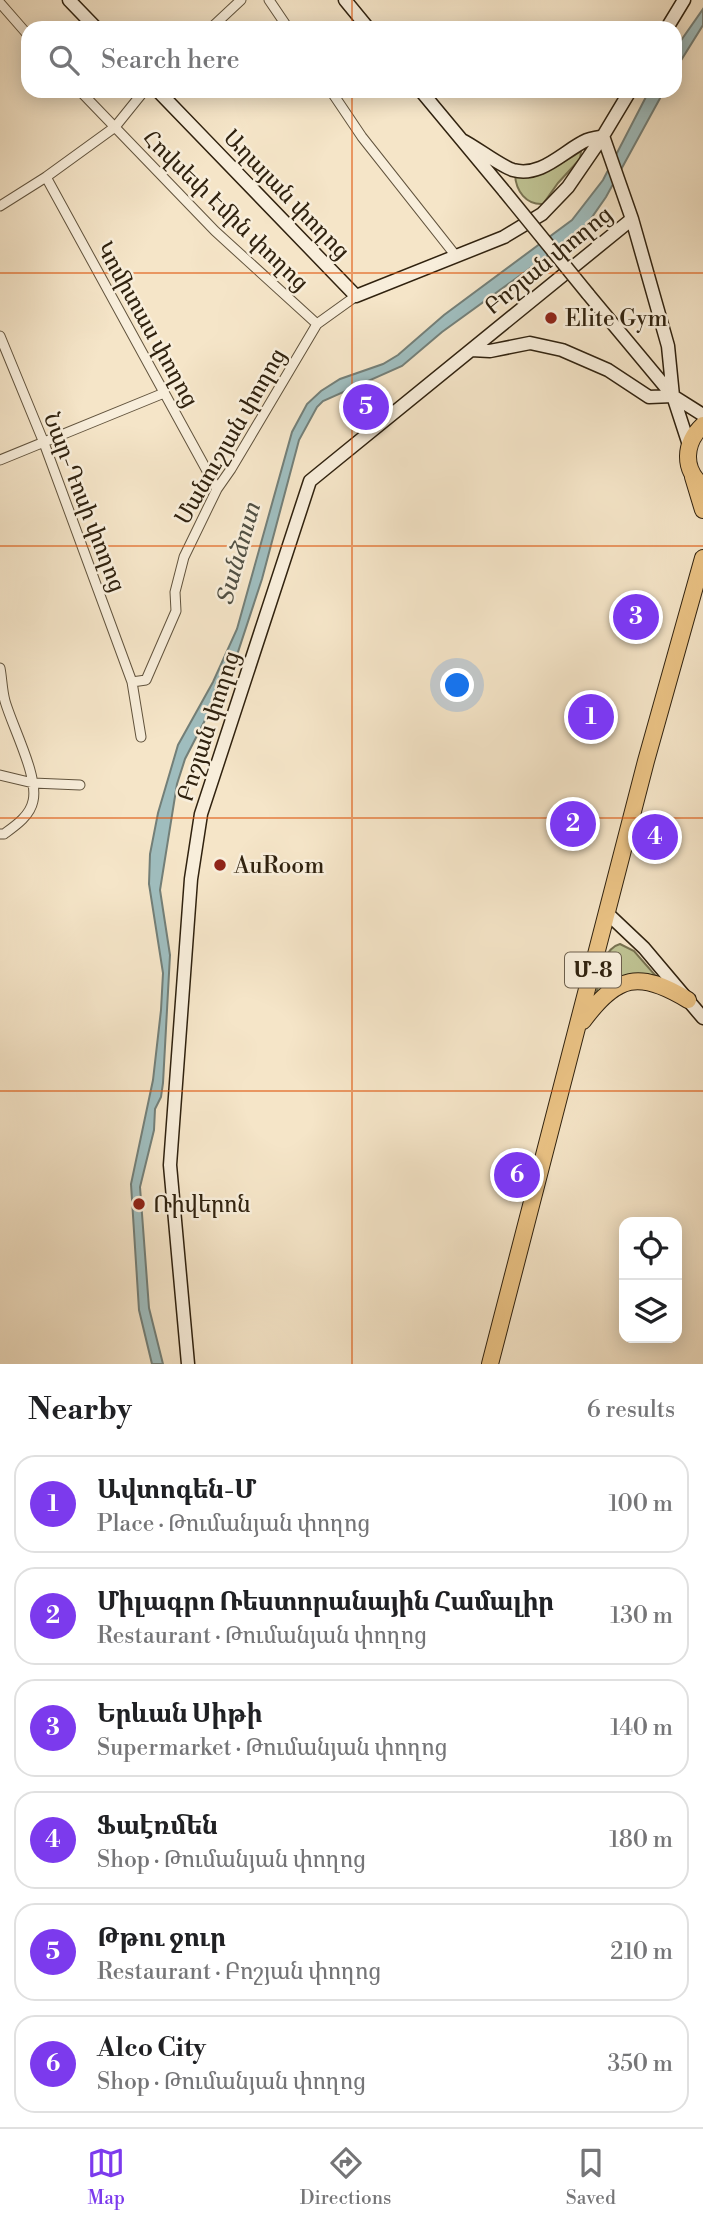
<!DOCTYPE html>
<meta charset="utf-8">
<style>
:root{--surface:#fff;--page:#f6f6f6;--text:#202124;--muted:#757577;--line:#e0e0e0;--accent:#7c3aed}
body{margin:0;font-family:"Libre Bodoni","Noto Serif Armenian",serif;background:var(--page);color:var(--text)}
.controls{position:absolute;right:21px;bottom:21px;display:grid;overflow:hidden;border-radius:14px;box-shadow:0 4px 18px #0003}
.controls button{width:63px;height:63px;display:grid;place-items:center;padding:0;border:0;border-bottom:2px solid var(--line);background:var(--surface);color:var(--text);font:35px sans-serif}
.you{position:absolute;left:458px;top:686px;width:24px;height:24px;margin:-18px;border:5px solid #fff;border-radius:50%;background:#1a73e8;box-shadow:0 0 0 10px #1a73e833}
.badge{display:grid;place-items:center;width:46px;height:46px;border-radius:50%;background:var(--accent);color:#fff;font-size:23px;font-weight:700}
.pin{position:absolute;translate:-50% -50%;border:4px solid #fff;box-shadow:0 2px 7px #0006}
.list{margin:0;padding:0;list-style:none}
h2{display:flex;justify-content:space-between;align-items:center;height:91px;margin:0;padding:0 28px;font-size:30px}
h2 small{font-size:23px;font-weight:400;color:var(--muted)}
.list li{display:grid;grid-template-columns:46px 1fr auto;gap:21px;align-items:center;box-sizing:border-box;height:98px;margin:0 14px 14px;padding:0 14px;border:2px solid var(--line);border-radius:21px}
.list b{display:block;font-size:26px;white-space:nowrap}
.list p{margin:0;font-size:23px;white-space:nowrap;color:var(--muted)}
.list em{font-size:23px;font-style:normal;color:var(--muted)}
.icon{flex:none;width:38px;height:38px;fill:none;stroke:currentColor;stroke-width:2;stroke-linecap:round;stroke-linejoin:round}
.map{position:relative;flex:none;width:703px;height:1364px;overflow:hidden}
.search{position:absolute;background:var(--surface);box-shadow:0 4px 18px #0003;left:21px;right:21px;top:21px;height:77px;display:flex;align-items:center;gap:18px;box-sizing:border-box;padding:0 24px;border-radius:21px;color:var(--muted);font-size:26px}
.sheet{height:763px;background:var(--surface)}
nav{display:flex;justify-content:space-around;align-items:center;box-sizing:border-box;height:98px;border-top:2px solid var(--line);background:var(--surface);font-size:19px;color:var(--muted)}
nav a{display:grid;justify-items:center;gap:4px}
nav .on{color:var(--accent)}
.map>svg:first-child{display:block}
</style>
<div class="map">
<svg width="703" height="1364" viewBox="0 0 703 1364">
<rect width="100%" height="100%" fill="#f5e5c8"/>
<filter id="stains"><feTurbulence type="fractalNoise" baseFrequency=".00286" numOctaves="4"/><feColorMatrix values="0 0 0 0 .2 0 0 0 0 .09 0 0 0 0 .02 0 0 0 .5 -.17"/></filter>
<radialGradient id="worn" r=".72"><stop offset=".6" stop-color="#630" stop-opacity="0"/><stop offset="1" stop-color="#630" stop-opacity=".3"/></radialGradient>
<path fill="#bfc393" stroke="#787251" stroke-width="2" d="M581,151L580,159L558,183L543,204C526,205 516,191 515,175C544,172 558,167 581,151Z
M620,944L634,951L662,983L652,980L595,1001C599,984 600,949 620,944Z"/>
<path fill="#9fbdbe" stroke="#737f78" stroke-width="2" d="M703,9V25L675,70V49Z
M649,91H664L606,197L583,230L442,332L402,366L323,401L317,407L299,440L262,579L234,664L185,759L177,784L160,890L170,955L163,1083L161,1097L155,1109L154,1130L140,1187L149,1308L163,1364H152L139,1310L131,1184L153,1080L161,1010L163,973L149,884L150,854L158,813L178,745L213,682L237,629L292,432L307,404L321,391L340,379L383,364L398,355L444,315L572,220L603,180Z"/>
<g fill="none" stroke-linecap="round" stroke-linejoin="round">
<defs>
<path id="street" d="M269,0L288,28
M0,3L28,35
M211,28L241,0
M80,91L215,231L317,324
M331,91L362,137L456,256
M46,177L217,489
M0,206L46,177L115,127L144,91
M0,336L44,443L132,682L141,737
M0,460L164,393
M0,668C2,678 2,690 5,701C12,726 39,777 33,801C30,816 15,826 4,834H0
M132,682L146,680L176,611L175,592L184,557L217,489L231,469L317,324L356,296
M0,775L33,783L80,785"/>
<path id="secondary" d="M69,0L96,28
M345,0L368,28
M667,28L684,0
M158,91L356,296L504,237L542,214L568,187L603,136L630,91
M421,91L505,192
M603,136L632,219L668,346L673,396L689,445
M462,140C476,147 500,166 513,170C542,178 564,150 587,140C592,138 598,138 603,136
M588,294L673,396L703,415
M471,350L490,351L530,343L562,350L608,370L649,397L673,396
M607,913L644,948L703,1018
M188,1364L170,1165L191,879L201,814L310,481L632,219"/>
<path id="highway" d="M703,425C684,443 682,469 703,486
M693,477L703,510
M583,1021C617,975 639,970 688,1000
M490,1364L646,761L703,558"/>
</defs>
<use href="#street" stroke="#61533d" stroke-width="11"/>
<use href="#secondary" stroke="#30220f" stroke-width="15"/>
<use href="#highway" stroke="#30220f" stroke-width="18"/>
<use href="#street" stroke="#f8eedb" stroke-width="9"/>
<use href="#secondary" stroke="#f8eedb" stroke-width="12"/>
<use href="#highway" stroke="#eac284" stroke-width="16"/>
<defs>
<path id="secondary-bridge" d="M505,192L588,294"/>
</defs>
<use href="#secondary-bridge" stroke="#30220f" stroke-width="15" stroke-linecap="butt"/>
<use href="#secondary-bridge" stroke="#f8eedb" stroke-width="12"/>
</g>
<path fill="none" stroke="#df560c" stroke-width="2" stroke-opacity="0.55" d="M352,0V28M352,91V1364M0,273H703M0,546H703M0,818H703M0,1091H703"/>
<g fill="#8f2418" stroke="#f8eedb" stroke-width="2.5">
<circle cx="551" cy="318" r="7"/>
<circle cx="220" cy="865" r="7"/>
<circle cx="139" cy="1204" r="7"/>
</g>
<g text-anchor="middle" stroke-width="5" stroke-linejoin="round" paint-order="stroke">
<rect fill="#f8eedb" stroke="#6c5f4c" stroke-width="2" x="565" y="952.5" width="56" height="35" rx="5"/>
<g font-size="21" font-weight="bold" fill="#30220f">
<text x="593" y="977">Մ-8</text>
</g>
<g font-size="23" fill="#30220f" stroke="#f8eedb">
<text transform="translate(287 194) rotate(46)" y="8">Աղայան փողոց</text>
<text transform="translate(226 210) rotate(44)" y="8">Հովսեփ Էմին փողոց</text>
<text transform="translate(548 260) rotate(-39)" y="8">Բոշյան փողոց</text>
<text transform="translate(148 324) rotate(61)" y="8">Կոմիտաս փողոց</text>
<text transform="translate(230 436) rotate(-60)" y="8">Մանուշյան փողոց</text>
<text transform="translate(85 502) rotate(69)" y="8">Նար-Դոսի փողոց</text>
<text transform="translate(208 726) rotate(-72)" y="8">Բոշյան փողոց</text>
</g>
<g font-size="23" fill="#30220f" stroke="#f8eedb" text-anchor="start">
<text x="565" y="326">Elite Gym</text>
<text x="234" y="873">AuRoom</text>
<text x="153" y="1212">Ռիվերոն</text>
</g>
<g font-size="24" font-style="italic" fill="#515044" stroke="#f8eedb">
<text transform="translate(238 554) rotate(-74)" y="8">Տանձուտ</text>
</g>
</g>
<rect width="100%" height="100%" filter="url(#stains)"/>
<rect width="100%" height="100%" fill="url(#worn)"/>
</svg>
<div class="controls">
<button><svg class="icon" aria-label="locate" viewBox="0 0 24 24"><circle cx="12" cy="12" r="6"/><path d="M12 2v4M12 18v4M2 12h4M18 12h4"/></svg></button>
<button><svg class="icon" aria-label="layers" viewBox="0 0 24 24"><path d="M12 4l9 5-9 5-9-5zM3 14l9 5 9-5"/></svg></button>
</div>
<div class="you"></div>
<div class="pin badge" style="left:591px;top:717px">1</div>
<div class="pin badge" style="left:573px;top:824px">2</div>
<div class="pin badge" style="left:636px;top:617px">3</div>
<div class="pin badge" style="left:655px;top:837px">4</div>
<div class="pin badge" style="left:366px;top:407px">5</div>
<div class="pin badge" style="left:517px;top:1175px">6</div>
<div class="search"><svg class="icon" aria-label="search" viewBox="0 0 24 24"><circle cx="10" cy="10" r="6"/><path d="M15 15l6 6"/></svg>Search here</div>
</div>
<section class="sheet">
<h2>Nearby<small>6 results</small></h2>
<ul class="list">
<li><span class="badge">1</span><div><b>Ավտոգեն-Մ</b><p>Place · Թումանյան փողոց</p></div><em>100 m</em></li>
<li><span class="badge">2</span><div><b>Միլագրո Ռեստորանային Համալիր</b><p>Restaurant · Թումանյան փողոց</p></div><em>130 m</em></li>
<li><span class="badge">3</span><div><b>Երևան Սիթի</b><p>Supermarket · Թումանյան փողոց</p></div><em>140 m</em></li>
<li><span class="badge">4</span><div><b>Ֆաէռմեն</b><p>Shop · Թումանյան փողոց</p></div><em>180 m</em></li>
<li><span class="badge">5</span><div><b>Թթու ջուր</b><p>Restaurant · Բոշյան փողոց</p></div><em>210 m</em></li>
<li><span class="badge">6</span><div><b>Alco City</b><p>Shop · Թումանյան փողոց</p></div><em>350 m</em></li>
</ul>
</section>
<nav>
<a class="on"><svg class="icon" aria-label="map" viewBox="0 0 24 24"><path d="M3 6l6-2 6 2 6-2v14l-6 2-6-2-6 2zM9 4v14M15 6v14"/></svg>Map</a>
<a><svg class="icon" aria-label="directions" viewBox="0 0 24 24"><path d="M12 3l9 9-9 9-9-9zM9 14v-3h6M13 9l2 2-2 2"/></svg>Directions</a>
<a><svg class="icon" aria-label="saved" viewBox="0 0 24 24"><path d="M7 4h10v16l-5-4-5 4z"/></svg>Saved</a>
</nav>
